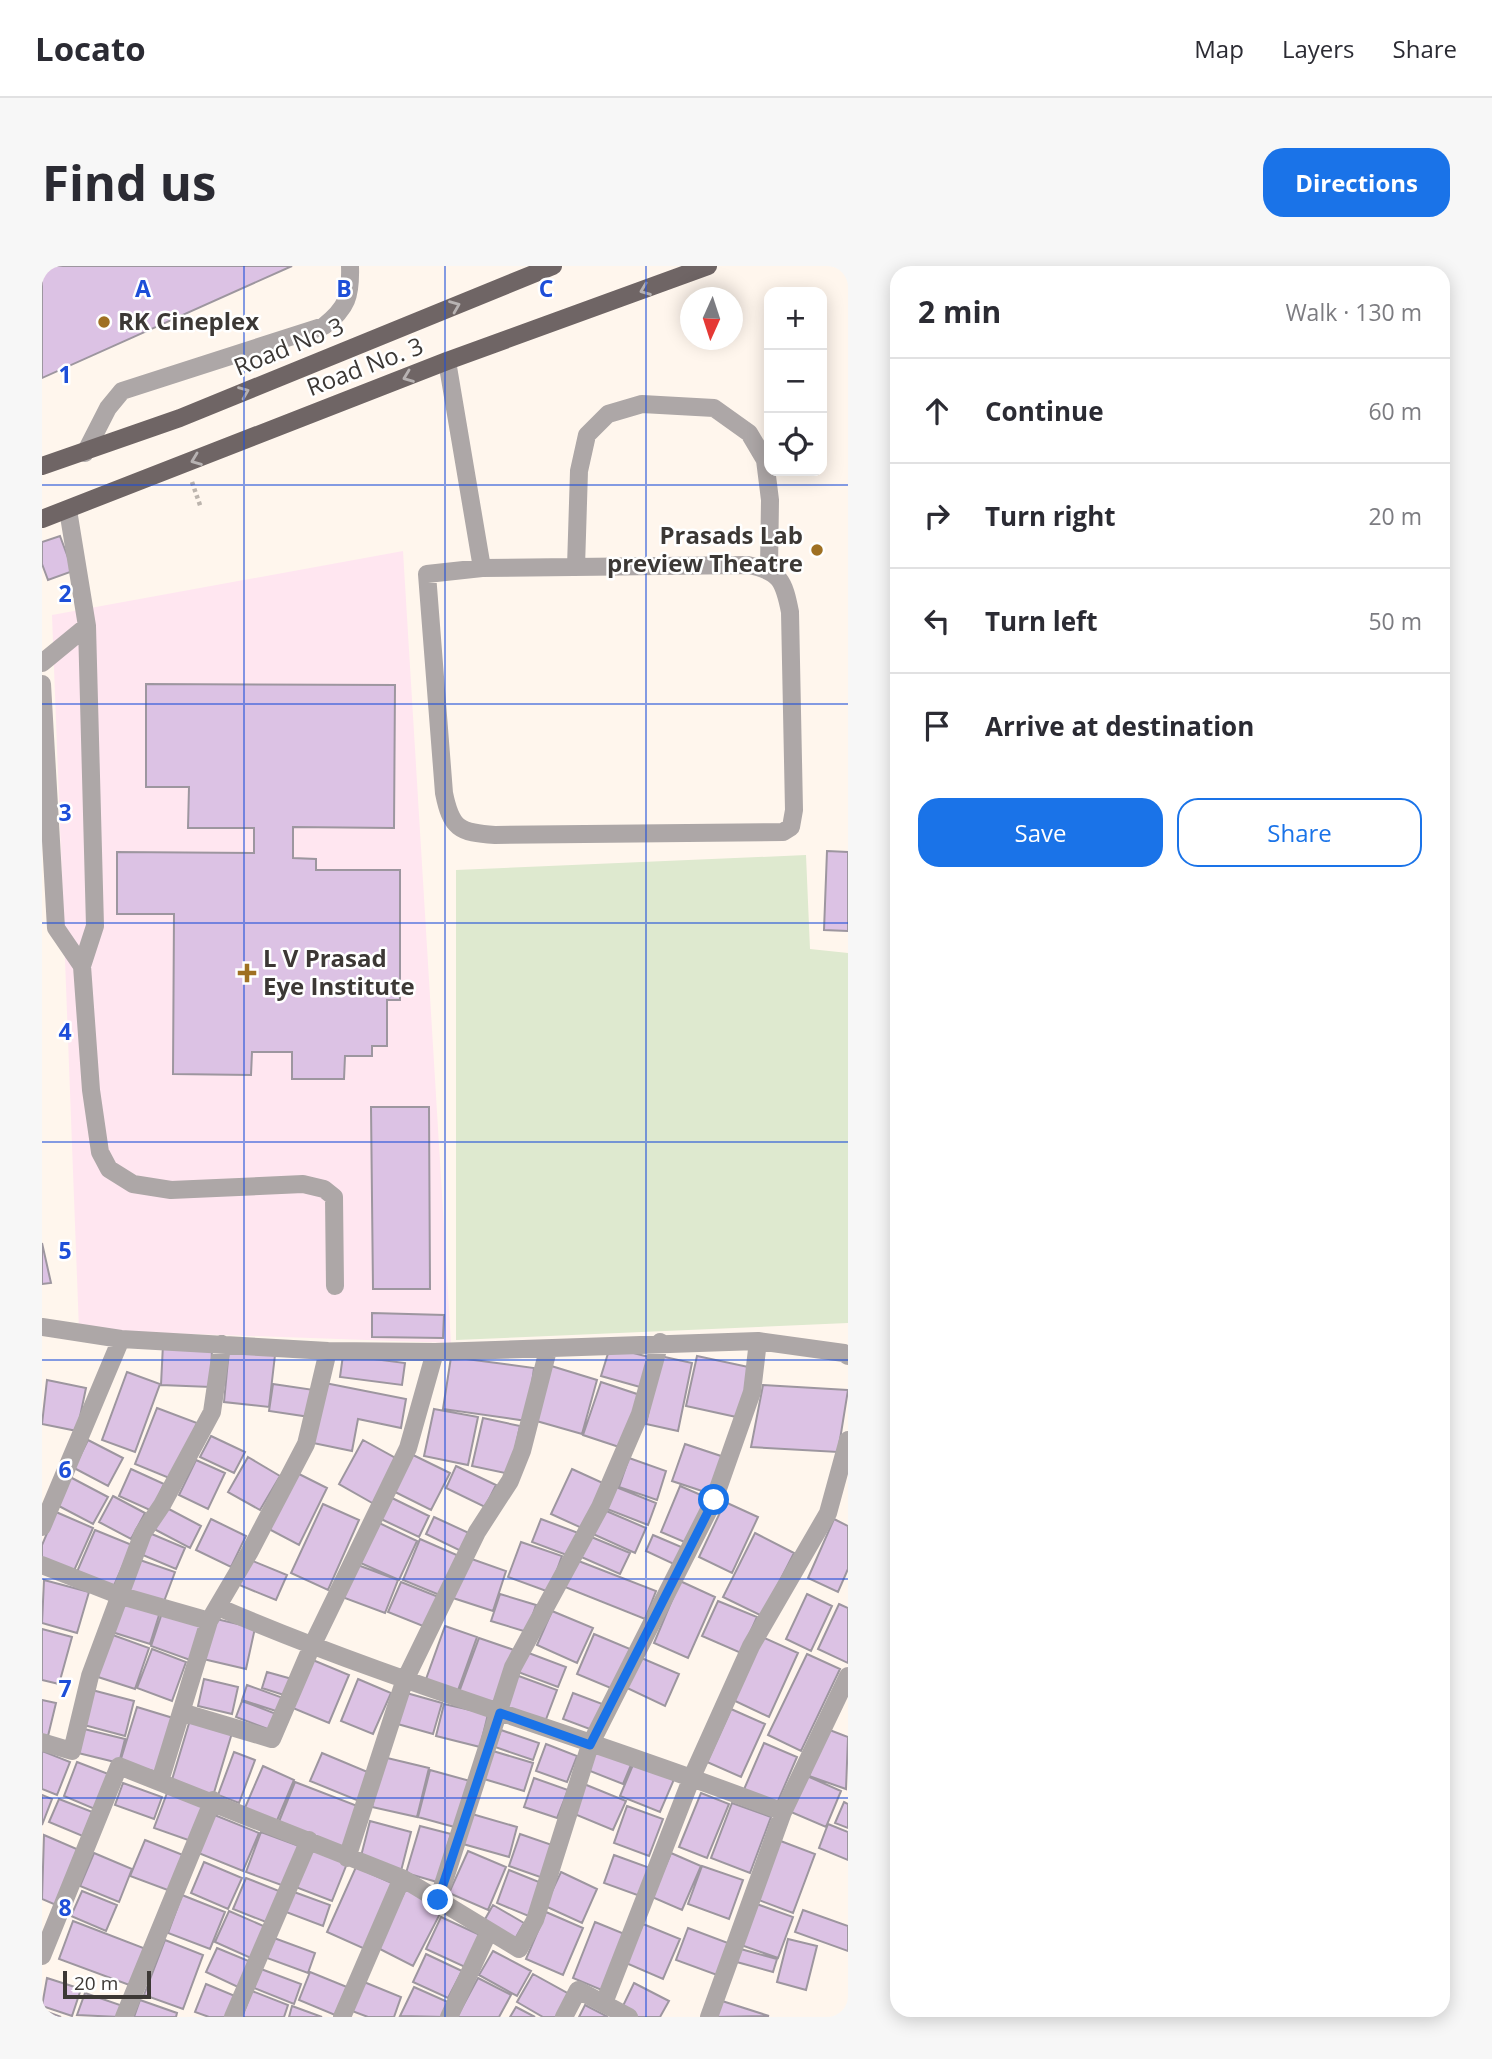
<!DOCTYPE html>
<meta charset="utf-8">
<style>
:root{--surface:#fff;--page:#f7f7f7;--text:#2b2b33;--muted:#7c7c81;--line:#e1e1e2;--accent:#1a73e8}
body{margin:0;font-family:"Open Sans",sans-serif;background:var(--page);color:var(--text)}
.controls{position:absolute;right:21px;top:21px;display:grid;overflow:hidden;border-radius:14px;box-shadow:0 4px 18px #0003}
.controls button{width:63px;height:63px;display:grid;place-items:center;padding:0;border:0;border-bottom:2px solid var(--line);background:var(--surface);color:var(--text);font:35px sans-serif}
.compass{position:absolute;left:638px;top:21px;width:63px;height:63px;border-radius:50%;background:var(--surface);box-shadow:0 4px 18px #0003;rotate:183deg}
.scale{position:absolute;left:21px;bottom:18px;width:88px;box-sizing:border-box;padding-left:7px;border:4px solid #3c3835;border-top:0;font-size:19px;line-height:24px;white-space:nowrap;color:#3c3835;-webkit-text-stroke:5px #fff;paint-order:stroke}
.stop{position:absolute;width:21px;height:21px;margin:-16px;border:5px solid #1a73e8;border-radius:50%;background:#fff}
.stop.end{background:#1a73e8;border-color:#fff;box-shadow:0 2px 7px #0008}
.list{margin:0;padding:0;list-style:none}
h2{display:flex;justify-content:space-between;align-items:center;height:91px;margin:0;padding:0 28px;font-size:30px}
h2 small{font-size:23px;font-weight:400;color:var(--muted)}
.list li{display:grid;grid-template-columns:46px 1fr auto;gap:21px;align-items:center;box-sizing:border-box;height:105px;padding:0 28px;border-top:2px solid var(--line)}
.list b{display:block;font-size:26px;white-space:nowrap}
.list em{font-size:23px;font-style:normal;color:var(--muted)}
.actions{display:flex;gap:14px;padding:21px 28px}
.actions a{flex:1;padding:16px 0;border:2px solid var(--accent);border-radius:21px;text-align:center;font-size:24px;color:var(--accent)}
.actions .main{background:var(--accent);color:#fff}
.icon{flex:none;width:38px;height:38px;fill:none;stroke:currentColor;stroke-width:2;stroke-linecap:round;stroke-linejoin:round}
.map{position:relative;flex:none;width:806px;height:1751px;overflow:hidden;border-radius:21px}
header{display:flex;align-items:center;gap:42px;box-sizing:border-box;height:98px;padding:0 35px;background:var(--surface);border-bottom:2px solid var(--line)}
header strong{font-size:33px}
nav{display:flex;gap:38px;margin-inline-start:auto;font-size:24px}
.intro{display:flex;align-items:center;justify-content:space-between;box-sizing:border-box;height:168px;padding:0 42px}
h1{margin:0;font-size:49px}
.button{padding:18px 32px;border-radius:21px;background:var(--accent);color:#fff;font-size:24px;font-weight:700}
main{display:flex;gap:42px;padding:0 42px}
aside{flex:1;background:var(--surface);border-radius:21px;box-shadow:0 4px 18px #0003}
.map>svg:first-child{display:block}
</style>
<header>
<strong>Locato</strong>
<nav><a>Map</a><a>Layers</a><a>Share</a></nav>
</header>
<div class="intro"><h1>Find us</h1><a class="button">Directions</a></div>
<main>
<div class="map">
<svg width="806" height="1751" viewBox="0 0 806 1751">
<rect width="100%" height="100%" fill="#fff6ed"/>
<path fill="#ffe6f0" d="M361,285L409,1077L37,1064L10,349Z"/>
<path fill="#dee9cf" d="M764,589L768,683L806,687V1057L414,1074V604Z"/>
<path fill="#dcc2e4" stroke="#9d969f" stroke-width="2" d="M0,0H250L0,112Z
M18,270L31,305L6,314L0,298V276Z
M104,418L353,419L352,562L251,561V592L274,593V604H358V734H345V780H330V790H303L302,813H250V786H210L209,809L131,808L132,648H75V586L212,587V562H146L147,521H104Z
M785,585L806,586V665L782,664Z
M329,841H387L388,1023H331Z
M0,977L9,1017L0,1018Z
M330,1047L402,1049L401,1072L330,1071Z
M121,1078L170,1080L169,1121L119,1119Z
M568,1081L607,1091L598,1121L559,1110Z
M187,1084L233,1089L227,1141L182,1136Z
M301,1089L363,1097L360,1119L298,1111Z
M618,1090L650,1097L636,1165L604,1158Z
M655,1090L711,1102L699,1152L644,1140Z
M409,1091L492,1102L485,1155L401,1143Z
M506,1099L555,1114L540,1168L491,1154Z
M85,1106L118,1118L93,1186L60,1174Z
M5,1114L44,1122L35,1165L0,1158Z
M559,1116L598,1129L580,1182L541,1169Z
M283,1117L364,1133L359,1162L316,1153L310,1185L271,1177Z
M231,1118L272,1124L268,1151L227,1145Z
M721,1119L806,1124L796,1186L709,1181Z
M115,1142L155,1157L132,1214L93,1198Z
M392,1143L436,1151L426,1199L382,1190Z
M441,1152L478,1160L468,1208L430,1200Z
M169,1170L203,1186L192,1207L158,1191Z
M46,1174L81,1192L66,1220L32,1202Z
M321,1174L357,1194L332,1238L297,1218Z
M643,1178L682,1191L669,1228L630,1215Z
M369,1188L408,1207L389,1244L351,1225Z
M206,1191L238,1210L218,1244L186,1226Z
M587,1192L624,1205L615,1234L577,1221Z
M154,1194L183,1207L166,1243L137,1229Z
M414,1200L454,1219L443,1241L404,1222Z
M89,1203L122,1218L110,1245L77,1230Z
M530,1203L563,1218L542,1263L509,1248Z
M253,1206L285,1222L257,1279L225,1262Z
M28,1211L66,1231L51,1258L13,1238Z
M638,1220L666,1232L647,1278L619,1266Z
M574,1221L614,1237L606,1259L565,1243Z
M71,1230L103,1247L89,1273L57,1256Z
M350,1232L387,1250L377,1271L339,1253Z
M683,1236L716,1251L690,1307L657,1291Z
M281,1238L317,1254L286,1324L249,1307Z
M123,1241L159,1260L148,1282L112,1263Z
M562,1244L604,1262L593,1287L551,1268Z
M14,1246L51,1262L31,1307L0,1294V1279Z
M392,1251L429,1268L421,1286L384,1268Z
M169,1253L204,1270L189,1301L154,1284Z
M499,1253L539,1268L530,1291L490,1276Z
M792,1253L806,1260V1303L796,1326L766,1312Z
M333,1255L375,1275L357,1314L314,1295Z
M53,1264L90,1279L70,1324L34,1308Z
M105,1266L143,1282L134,1303L96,1287Z
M713,1267L752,1287L720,1350L681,1331Z
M611,1269L644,1283L636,1300L604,1285Z
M547,1270L588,1287L578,1308L537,1290Z
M378,1273L417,1290L400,1330L361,1314Z
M479,1276L520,1290L507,1326L466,1311Z
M424,1291L464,1305L451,1345L411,1332Z
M95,1293L133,1306L121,1338L84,1324Z
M206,1293L245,1309L234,1334L195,1318Z
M534,1294L614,1325L603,1353L523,1321Z
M313,1298L356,1314L343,1347L300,1331Z
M2,1314L47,1326L35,1367L0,1357Z
M638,1315L673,1331L646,1392L612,1377Z
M359,1316L399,1332L386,1362L346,1346Z
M458,1328L494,1339L485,1366L449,1355Z
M765,1328L790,1340L769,1385L744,1373Z
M81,1334L118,1346L108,1378L70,1366Z
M676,1335L715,1351L699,1387L660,1370Z
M797,1338L806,1342V1397L776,1383Z
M510,1345L551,1362L535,1397L495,1379Z
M120,1347L159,1360L148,1394L109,1380Z
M170,1352L213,1362L204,1403L161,1393Z
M403,1360L435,1371L415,1427L383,1416Z
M0,1363L30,1371L17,1418L0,1414Z
M68,1368L107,1382L93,1423L53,1410Z
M552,1368L588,1383L571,1423L535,1408Z
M720,1371L756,1387L727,1451L691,1434Z
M437,1372L475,1385L454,1443L416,1429Z
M110,1383L144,1396L130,1435L95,1422Z
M484,1386L524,1401L516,1421L476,1406Z
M765,1388L798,1403L759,1485L726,1469Z
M597,1391L637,1408L623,1440L583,1421Z
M266,1392L307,1409L287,1457L246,1440Z
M225,1406L250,1413L245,1430L220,1422Z
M474,1409L515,1424L503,1456L462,1440Z
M162,1413L196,1421L190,1448L156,1440Z
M316,1413L349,1427L331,1468L299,1455Z
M205,1419L244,1433L240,1447L200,1434Z
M50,1424L92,1435L83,1470L42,1459Z
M361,1426L400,1437L391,1468L352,1457Z
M531,1427L563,1439L553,1465L521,1453Z
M0,1434L14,1437L6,1470L0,1469Z
M200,1435L237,1449L231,1465L194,1451Z
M402,1438L446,1448L438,1481L394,1470Z
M95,1441L131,1452L115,1506L78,1496Z
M689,1443L723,1458L699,1511L665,1496Z
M148,1454L190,1467L171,1530L129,1517Z
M38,1462L83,1473L77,1497L32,1486Z
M785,1463L806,1471L804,1523L767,1510Z
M459,1464L497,1477L491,1494L453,1481Z
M722,1477L755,1491L733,1542L700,1528Z
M504,1478L535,1490L525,1516L494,1505Z
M551,1483L589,1499L581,1518L543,1503Z
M0,1485L28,1496L15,1529L0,1523Z
M451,1485L491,1497L482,1525L442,1513Z
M192,1486L213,1494L197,1537L176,1529Z
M280,1487L328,1507L317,1535L268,1515Z
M341,1491L387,1502L375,1551L330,1541Z
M593,1494L633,1511L618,1546L578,1530Z
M35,1496L69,1509L55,1544L22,1530Z
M221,1500L252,1514L234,1557L202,1544Z
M388,1504L428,1515L416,1562L376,1551Z
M765,1510L799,1525L784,1561L749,1546Z
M492,1512L526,1524L515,1552L482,1541Z
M253,1516L318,1541L301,1583L236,1558Z
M81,1517L120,1531L112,1553L73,1539Z
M542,1518L584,1535L571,1564L530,1547Z
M125,1527L162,1541L149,1575L112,1562Z
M659,1527L687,1538L665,1592L637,1581Z
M0,1529L10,1533L0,1559Z
M17,1533L53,1547L43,1571L7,1556Z
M802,1536L806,1538V1562L793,1557Z
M690,1537L729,1551L708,1607L669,1592Z
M585,1540L621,1553L607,1590L572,1577Z
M170,1548L217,1567L201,1605L154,1586Z
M430,1548L475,1561L467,1591L421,1578Z
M328,1555L369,1566L359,1605L318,1594Z
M786,1558L806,1566V1594L777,1582Z
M378,1560L409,1568L395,1616L364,1607Z
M219,1566L257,1580L242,1620L204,1606Z
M478,1568L513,1580L501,1612L467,1600Z
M2,1569L37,1584L14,1639L0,1633Z
M103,1574L146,1591L131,1626L88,1610Z
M736,1574L773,1588L751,1647L714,1633Z
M267,1580L306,1595L290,1635L251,1620Z
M426,1585L464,1601L446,1644L407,1627Z
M52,1587L90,1603L77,1636L38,1620Z
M629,1587L659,1600L640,1644L610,1631Z
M572,1589L608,1602L598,1630L562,1617Z
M162,1596L200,1612L186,1643L149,1627Z
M660,1600L701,1614L687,1653L646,1638Z
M314,1601L352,1618L323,1683L285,1666Z
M467,1604L502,1618L489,1651L455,1637Z
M519,1606L555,1623L540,1657L503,1640Z
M204,1612L242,1627L229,1658L191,1643Z
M364,1623L401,1642L371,1700L334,1681Z
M40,1625L75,1639L64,1665L29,1650Z
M252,1626L288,1639L281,1660L244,1646Z
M140,1629L183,1646L168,1683L126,1667Z
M712,1637L751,1651L736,1692L696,1678Z
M451,1639L482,1657L473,1673L442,1655Z
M761,1644L806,1660V1685L753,1666Z
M187,1645L226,1662L211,1693L173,1676Z
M504,1646L541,1662L521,1709L484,1693Z
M399,1651L438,1669L423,1701L384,1683Z
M31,1655L104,1683L90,1720L17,1693Z
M553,1656L585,1669L562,1725L531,1712Z
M601,1658L638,1673L621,1713L584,1697Z
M646,1662L686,1677L675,1709L634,1694Z
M232,1672L273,1687L266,1707L225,1692Z
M746,1673L775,1680L764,1724L735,1716Z
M123,1674L161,1689L141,1743L102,1729Z
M175,1682L209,1696L198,1722L164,1706Z
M695,1682L735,1693L731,1706L691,1695Z
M451,1685L489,1705L475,1730L437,1709Z
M384,1688L420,1705L406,1732L371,1716Z
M219,1703L259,1718L252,1738L212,1722Z
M268,1706L305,1721L293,1749L257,1734Z
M491,1708L527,1728L514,1751H501L475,1736Z
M5,1712L39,1723L30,1750L0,1740Z
M436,1712L469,1729L457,1751H415Z
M322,1716L359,1731L352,1751H326L310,1745Z
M592,1717L627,1735L618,1751H593L579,1744Z
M164,1718L193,1730L185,1751H167L153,1746Z
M372,1721L408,1737L402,1751L358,1750Z
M210,1725L246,1739L242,1751H200Z
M43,1727L81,1740L77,1751L35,1749Z
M98,1734L135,1747L134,1751H92Z
M677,1734L727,1750L672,1751Z
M543,1739L566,1751H537Z
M250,1740L280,1751H247Z
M474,1741L493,1751H468Z
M0,1744L19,1751H0Z"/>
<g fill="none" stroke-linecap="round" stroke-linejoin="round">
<path stroke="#bcb4ad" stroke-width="4.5" stroke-dasharray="3.5 3.5" stroke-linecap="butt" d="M150,216L159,242"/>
<path stroke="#ada7a7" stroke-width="18" d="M405,95L440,302L706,299C738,305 742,315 748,346L752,544L749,561L741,566L453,569C417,567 409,562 402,527L385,308L440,302
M43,187L66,142L80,125L282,60C305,42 309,30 308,0
M26,244L45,360L53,660L40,700
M534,301L537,205L545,169L566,148L600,138L672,142L707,167L723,194L728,234L727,303
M0,397L45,360
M0,418L14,662L40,700L49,824L58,886L67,903L91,918L129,924L261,918L282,923L292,931L293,1020
M0,1061L79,1073L286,1085L393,1086L716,1075L802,1087L806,1090
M0,1261L79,1073
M0,1299L76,1329L167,1355
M176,1341C361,1421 554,1473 741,1546
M139,1446L230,1473L269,1382L366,1182L393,1086
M0,1476L30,1485L48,1410L101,1267L120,1239L170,1146L180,1078
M118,1515L167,1355L207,1287L264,1178L286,1085
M305,1592L362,1416L435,1266L468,1215L480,1185L506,1084
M396,1634L471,1401L558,1241L598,1148L618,1076
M0,1690L77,1500L360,1612L477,1683L493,1654L548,1479L672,1234L710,1126L716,1075
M562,1737L650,1511L709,1380L786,1247L806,1174
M82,1751L171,1534
M191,1751L267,1574
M300,1751L360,1612
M407,1751L446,1667
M522,1751L536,1724L587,1751
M667,1751L741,1546L806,1410"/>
<path stroke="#6f6565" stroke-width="18" d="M0,200L138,152L511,0
M0,253L405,95L666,0"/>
</g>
<defs><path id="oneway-chevron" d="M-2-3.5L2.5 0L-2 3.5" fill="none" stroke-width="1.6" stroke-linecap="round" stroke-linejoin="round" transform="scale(1.75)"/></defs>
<g stroke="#b7b2b2">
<use href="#oneway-chevron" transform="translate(603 24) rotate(159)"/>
<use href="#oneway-chevron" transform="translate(413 40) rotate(-22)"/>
<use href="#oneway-chevron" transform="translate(366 111) rotate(159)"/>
<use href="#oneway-chevron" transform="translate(202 126) rotate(-22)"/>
<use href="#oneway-chevron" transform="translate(154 194) rotate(159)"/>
</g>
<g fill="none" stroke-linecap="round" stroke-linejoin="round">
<path stroke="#1a73e8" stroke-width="9" d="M396,1634L458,1447L548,1479L672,1234"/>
</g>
<path fill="none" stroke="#1d4ed8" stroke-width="2" stroke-opacity="0.55" d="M202,0V1751M403,0V1751M604,0V1751M0,219H806M0,438H806M0,657H806M0,876H806M0,1094H806M0,1313H806M0,1532H806"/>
<g fill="#9f7022" stroke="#fff" stroke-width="2.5">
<circle cx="62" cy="56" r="7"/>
<circle cx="775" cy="284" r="7"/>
<path d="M201.5 696.5h7v7h7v7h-7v7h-7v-7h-7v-7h7z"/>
</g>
<g text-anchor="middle" stroke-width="5" stroke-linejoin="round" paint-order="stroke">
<g font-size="24" font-weight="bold" fill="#3c3835" stroke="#fff" text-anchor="start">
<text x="76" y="64">RK Cineplex</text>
<text x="761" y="278" text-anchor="end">Prasads Lab<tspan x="761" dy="28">preview Theatre</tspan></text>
<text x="221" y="701">L V Prasad<tspan x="221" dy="28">Eye Institute</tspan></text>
</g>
<g font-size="24" fill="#3c3835" stroke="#fff">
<text transform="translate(247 81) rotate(-22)" y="8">Road No 3</text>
<text transform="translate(323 101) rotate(-21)" y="8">Road No. 3</text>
</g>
</g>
<g font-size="23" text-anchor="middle" font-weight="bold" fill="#1d4ed8" stroke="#fff" stroke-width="5" stroke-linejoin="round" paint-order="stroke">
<text x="101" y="31">A</text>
<text x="302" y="31">B</text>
<text x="504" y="31">C</text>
<text x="23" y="117">1</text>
<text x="23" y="336">2</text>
<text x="23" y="555">3</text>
<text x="23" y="774">4</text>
<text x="23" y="993">5</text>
<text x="23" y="1212">6</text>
<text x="23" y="1431">7</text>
<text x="23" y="1650">8</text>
</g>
</svg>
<div class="controls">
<button>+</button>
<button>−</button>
<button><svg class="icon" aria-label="locate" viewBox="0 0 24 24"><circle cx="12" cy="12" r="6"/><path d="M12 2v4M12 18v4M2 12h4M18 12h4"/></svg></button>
</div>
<svg class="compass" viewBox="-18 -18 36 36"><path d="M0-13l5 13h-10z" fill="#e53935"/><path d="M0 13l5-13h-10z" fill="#7c7c81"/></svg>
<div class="scale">20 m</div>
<div class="stop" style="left:672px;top:1234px"></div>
<div class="stop end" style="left:396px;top:1634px"></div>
</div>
<aside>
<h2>2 min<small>Walk · 130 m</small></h2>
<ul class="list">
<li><svg class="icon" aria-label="ahead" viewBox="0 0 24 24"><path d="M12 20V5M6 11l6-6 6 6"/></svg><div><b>Continue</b></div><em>60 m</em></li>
<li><svg class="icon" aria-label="right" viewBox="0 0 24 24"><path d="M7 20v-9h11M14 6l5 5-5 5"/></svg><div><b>Turn right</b></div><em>20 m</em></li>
<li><svg class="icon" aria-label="left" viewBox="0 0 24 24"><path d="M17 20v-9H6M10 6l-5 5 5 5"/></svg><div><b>Turn left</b></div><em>50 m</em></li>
<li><svg class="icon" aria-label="arrive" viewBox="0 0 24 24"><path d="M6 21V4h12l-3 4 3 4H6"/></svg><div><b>Arrive at destination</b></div></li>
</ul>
<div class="actions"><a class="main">Save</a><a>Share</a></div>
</aside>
</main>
